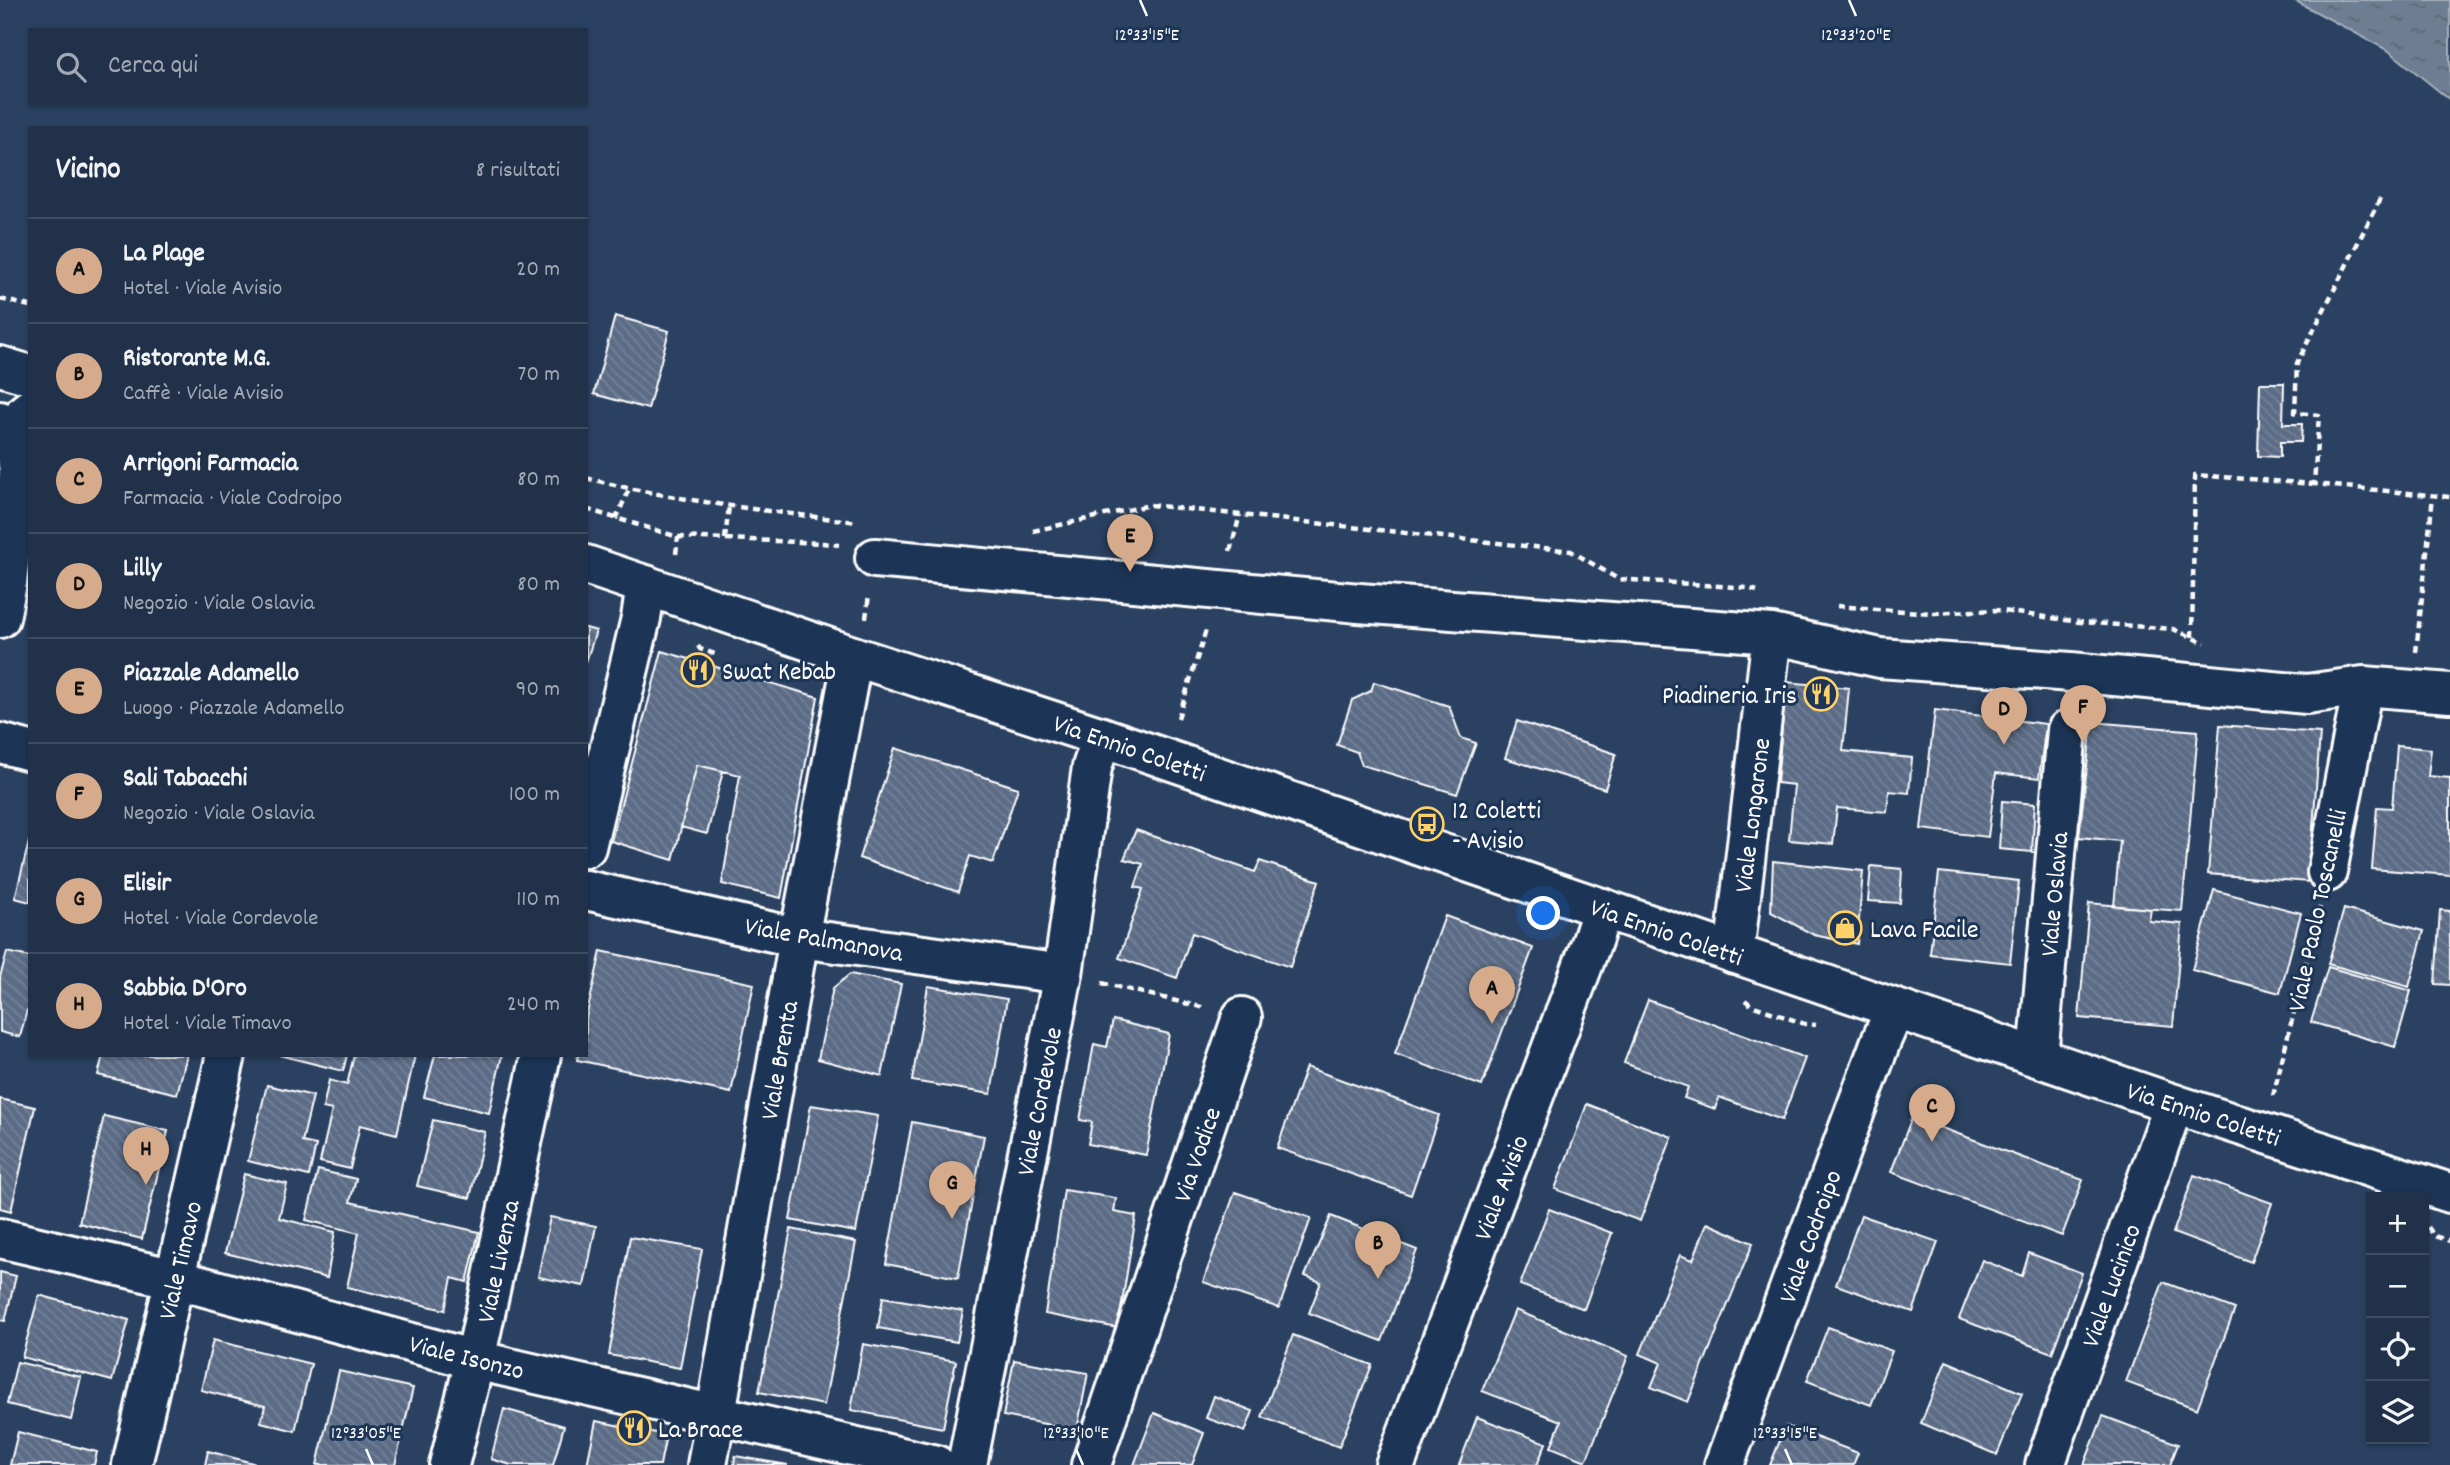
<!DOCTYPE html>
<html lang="it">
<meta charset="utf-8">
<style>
:root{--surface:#203149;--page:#2d3d53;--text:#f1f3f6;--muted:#a2a9b4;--line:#3d4c61;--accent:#d6ab8b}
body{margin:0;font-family:Dekko,sans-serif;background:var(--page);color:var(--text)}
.controls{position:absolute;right:21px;bottom:21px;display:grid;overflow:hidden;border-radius:0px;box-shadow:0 2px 5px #0004}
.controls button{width:63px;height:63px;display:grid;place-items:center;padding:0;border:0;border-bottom:2px solid var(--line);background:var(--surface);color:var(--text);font:35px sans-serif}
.you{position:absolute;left:1544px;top:914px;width:24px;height:24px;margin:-18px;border:5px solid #fff;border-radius:50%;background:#1a73e8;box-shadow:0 0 0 10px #1a73e833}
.badge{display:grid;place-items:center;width:46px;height:46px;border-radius:50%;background:var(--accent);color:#111;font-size:23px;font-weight:700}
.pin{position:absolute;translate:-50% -58px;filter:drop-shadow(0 2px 4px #0008)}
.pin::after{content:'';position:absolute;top:37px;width:24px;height:21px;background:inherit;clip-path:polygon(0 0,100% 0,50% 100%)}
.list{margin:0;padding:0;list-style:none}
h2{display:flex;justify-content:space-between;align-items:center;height:91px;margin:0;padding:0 28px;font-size:30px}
h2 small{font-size:23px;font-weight:400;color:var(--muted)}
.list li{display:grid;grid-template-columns:46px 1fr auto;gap:21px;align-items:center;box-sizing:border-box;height:105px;padding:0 28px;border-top:2px solid var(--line)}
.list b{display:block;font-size:26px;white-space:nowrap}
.list p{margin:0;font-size:23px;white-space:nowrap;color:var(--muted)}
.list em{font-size:23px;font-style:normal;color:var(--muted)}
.icon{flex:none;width:38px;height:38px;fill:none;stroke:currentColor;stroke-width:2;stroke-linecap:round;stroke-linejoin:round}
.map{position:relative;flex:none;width:2450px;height:1465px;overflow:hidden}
.search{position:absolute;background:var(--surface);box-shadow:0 2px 5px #0004;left:28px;top:28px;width:560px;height:77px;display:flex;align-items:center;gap:18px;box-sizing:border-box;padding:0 24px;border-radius:0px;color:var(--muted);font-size:26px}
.panel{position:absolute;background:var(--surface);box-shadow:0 2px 5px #0004;left:28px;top:126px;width:560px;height:931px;border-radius:0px}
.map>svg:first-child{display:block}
</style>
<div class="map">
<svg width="2450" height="1465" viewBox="0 0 2450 1465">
<defs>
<pattern id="water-ripples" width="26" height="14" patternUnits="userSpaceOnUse" patternTransform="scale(1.75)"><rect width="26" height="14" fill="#6d7d92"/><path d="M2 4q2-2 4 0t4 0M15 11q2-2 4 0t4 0" fill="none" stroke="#5e6772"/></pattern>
<pattern id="building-back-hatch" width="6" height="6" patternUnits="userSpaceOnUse" patternTransform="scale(1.75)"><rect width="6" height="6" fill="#5b6c86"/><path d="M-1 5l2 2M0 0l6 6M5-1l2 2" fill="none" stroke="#748298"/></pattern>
</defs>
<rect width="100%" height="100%" fill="#2a4161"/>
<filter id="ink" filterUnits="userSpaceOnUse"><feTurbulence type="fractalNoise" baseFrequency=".0143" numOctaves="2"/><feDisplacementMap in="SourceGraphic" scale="14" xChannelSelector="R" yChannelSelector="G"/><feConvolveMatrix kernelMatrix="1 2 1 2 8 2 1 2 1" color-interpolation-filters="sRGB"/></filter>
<g filter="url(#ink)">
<path fill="url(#water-ripples)" stroke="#a7b1be" stroke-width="2" d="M2294,0H2450V100L2389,51Z"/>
<path fill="url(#building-back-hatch)" stroke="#fff" stroke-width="2" d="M615,316L669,331L648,409L594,394Z
M2260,383H2284L2283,424H2302L2301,442H2280V457L2258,456Z
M586,628L596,631L586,662Z
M662,651L818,697L781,898L722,884L740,775L697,765L673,860L611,841Z
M1374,682L1449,706L1461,738L1476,743L1457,794L1362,765L1357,752L1337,745L1352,700L1371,691Z
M1786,682L1849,688L1843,751L1912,758L1909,793L1889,791L1887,812L1837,808L1833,844L1789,840L1794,785L1777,783Z
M1935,710L2046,724L2039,778L1996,773L1988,837L1921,829Z
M1517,721L1616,754L1605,789L1505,758Z
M2092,722L2198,731L2182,911L2114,906L2120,841L2079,837Z
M2220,725L2320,733L2309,882L2208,874Z
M2397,746L2431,749L2428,776L2450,778V875L2372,869L2377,807L2392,808Z
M895,748L1018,788L993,863L970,856L958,892L859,858Z
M697,765L723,771L707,834L681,827Z
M2002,801L2035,804L2032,852L1999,849Z
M1136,830L1255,872L1260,861L1319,881L1290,967L1192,933L1177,978L1119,958L1143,889L1135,887L1143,864L1124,859Z
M30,838V902L15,898Z
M1773,861L1863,871L1857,944L1814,935L1771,912Z
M1871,866L1902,869L1900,903L1868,901Z
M1939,872L2019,881L2010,963L1930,954Z
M2214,890L2301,913L2280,993L2192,970Z
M2089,903L2151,909L2149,921L2182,924L2173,1026L2079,1018Z
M2344,909L2424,931L2409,987L2328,964Z
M2440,910L2450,911V985L2435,984Z
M1445,916L1533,948L1482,1086L1395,1054Z
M601,951L754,984L731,1093L577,1060L578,1055H586V1018Z
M7,952L30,957V1011L27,1010L20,1037L0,1032V977Z
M2328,967L2411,991L2395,1047L2311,1022Z
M850,974L901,984L882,1076L818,1059L833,988Z
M928,986L1007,999L991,1094L912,1081Z
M1648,1000L1805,1058L1782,1120L1719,1097L1715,1109L1684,1098L1688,1087L1624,1063Z
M1113,1020L1169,1034L1146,1155L1088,1144L1092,1122L1080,1120L1094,1044L1107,1047Z
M103,1055H187L177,1094L98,1075Z
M279,1055H347L343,1071Z
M354,1055H415L397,1134L360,1125L350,1169L320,1162L332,1110L323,1108L329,1080L347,1085Z
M435,1055H502L489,1113L424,1097Z
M1306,1067L1439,1115L1411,1195L1277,1148Z
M267,1085L313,1096L302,1142L316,1145L309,1176L248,1161Z
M0,1099L35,1107L11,1211L0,1208Z
M1587,1104L1672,1137L1640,1221L1555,1189Z
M811,1105L878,1116L856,1232L790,1220Z
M104,1116L168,1131L142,1239L79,1223Z
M1912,1117L2083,1180L2062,1236L1891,1172Z
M433,1120L485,1132L470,1198L417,1186Z
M912,1122L984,1136L958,1278L886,1264Z
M318,1170L356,1179L350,1202L479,1232L467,1282L452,1278L445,1310L347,1287L359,1233L306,1220Z
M244,1174L287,1184L279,1218L335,1232L327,1278L225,1253Z
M2194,1175L2272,1203L2251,1262L2173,1233Z
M1064,1190L1116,1198L1114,1212L1136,1216L1118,1328L1045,1314Z
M1235,1192L1311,1218L1279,1308L1203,1282Z
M1549,1209L1612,1233L1584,1309L1520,1285Z
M1861,1215L1938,1242L1913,1312L1836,1285Z
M1331,1216L1417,1250L1382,1341L1309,1313L1321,1282L1305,1276Z
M550,1217L596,1226L584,1286L538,1277Z
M1707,1223L1753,1243L1688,1402L1651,1387L1661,1363L1640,1354L1680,1255L1693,1260Z
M791,1229L856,1242L824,1405L759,1392Z
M630,1237L702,1249L680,1368L609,1355Z
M2029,1253L2082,1273L2052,1353L1959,1319L1982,1260L2022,1276Z
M0,1272L16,1276L5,1321L0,1320Z
M2163,1282L2235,1309L2197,1409L2126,1382Z
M39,1295L129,1320L112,1381L22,1357Z
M883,1297L963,1311L957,1342L878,1328Z
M1515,1310L1628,1356L1586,1461L1551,1447L1561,1421L1482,1391Z
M1828,1327L1892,1351L1871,1405L1807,1381Z
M1293,1335L1372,1365L1339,1447L1262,1417Z
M213,1340L311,1364L295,1431L261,1422L265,1406L201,1390Z
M863,1344L956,1361L943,1428L851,1410Z
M1014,1360L1088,1373L1077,1430L1003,1416Z
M1946,1361L2022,1393L1997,1455L1921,1423Z
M17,1362L81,1377L71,1420L7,1404Z
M339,1371L413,1388L395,1465H317Z
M1214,1396L1253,1411L1245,1432L1206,1418Z
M504,1409L564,1426L553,1465H511L491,1459Z
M1154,1413L1204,1433L1192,1465H1134Z
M2103,1416L2178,1444L2170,1465H2084Z
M1477,1417L1546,1443L1537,1465H1459Z
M596,1421L666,1435L660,1465H587Z
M1786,1426L1858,1453L1853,1465H1770Z
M18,1432L97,1452L94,1465H10Z
M208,1451L260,1465H205Z
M735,1456L788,1465H734Z"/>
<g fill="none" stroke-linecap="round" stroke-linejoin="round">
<defs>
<path id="street" d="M875,558L1359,603L1772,634L1880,658L2071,672L2307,694L2363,686L2450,693
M0,743L30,751
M586,847L641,618L646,585
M2327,872L2363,686
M586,890L799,938L1063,974
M1734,954L1772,634
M2038,1057L2067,730
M0,1238L175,1279L475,1360L936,1465
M132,1465L226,1055
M449,1465L475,1360L541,1055
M707,1465L799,938L853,656
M967,1465L1063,974L1092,767L1102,737
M1091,1465L1242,1017
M1395,1465L1592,941L1603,908
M1724,1465L1881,1041L1895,1009
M2045,1465L2174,1104"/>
<path id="secondary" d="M0,366L30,375
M0,421L15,445L19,471L30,487
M15,445L25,413L30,409
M586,565L853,656L1102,737L2174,1104L2450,1193
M0,618L7,583L19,471"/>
</defs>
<use href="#street" stroke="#fff" stroke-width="44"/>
<use href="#secondary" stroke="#fff" stroke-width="44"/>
<path stroke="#fff" stroke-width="4.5" stroke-dasharray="7 5" stroke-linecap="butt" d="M2380,199L2297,363L2295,413L2319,415L2314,484L2450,497
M0,299L30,306
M586,478C675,501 767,511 858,522
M586,509L678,537L823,543L839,545
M616,519L629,489
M1033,531L1150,505L1571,551L1618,579L1748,588L1757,591
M725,539L729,506
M1230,551L1240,515
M676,554L678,537
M1837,606L1932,613L1996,610L2080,622L2173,629L2205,643
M866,618L869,595
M2192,637L2195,475L2314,484
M698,646L700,649L715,654
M2416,652L2433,496
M1178,718L1207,627
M1102,983L1205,1008
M1745,1000L1751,1005L1805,1024L1816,1025
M2273,1096L2320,907
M2428,1227L2434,1236L2450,1241"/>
<use href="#street" stroke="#1d3557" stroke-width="38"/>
<use href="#secondary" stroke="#1d3557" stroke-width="38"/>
</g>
</g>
<path fill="none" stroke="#fff" stroke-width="2.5" d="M1140,0L1147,16M1849,0L1856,16M366,1449L373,1465M1076,1449L1083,1465M1785,1449L1792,1465"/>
<defs>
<symbol id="restaurant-ring" viewBox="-11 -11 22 22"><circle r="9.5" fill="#1d3557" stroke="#ffd166" stroke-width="1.5"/><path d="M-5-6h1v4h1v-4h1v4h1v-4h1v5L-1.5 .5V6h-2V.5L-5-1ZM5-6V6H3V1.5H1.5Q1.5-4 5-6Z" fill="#ffd166"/></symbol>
<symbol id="bus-ring" viewBox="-11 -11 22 22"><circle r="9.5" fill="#1d3557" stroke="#ffd166" stroke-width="1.5"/><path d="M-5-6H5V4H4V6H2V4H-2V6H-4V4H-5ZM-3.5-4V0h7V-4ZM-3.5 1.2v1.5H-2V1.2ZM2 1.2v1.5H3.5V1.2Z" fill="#ffd166"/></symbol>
<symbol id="shop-ring" viewBox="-11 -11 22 22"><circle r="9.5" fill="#1d3557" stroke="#ffd166" stroke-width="1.5"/><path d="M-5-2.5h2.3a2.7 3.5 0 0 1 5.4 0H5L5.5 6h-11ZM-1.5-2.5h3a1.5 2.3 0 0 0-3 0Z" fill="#ffd166"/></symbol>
</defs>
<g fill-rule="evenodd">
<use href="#restaurant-ring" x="679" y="651" width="38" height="38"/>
<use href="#restaurant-ring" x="1802" y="675" width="38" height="38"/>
<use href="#bus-ring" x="1408" y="805" width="38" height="38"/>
<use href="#shop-ring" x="1826" y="909" width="38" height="38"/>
<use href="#restaurant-ring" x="615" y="1409" width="38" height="38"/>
</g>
<g text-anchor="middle" stroke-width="6" stroke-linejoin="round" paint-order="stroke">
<g font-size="26" fill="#fff" stroke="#1d3557" text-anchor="start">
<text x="722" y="679">Swat Kebab</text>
<text x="1797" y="703" text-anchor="end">Piadineria Iris</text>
<text x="1452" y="818">12 Coletti<tspan x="1452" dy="30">- Avisio</tspan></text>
<text x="1870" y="937">Lava Facile</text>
<text x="658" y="1437">La Brace</text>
</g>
<g font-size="26" fill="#fff" stroke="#1d3557">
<text transform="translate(1130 747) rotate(19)" y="9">Via Ennio Coletti</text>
<text transform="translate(1751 815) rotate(-83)" y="9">Viale Longarone</text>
<text transform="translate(2053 894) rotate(-85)" y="9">Viale Oslavia</text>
<text transform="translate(2316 910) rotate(-78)" y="9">Viale Paolo Toscanelli</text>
<text transform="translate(1667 931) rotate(19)" y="9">Via Ennio Coletti</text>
<text transform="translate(824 938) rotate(10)" y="9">Viale Palmanova</text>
<text transform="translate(778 1060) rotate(-80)" y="9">Viale Brenta</text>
<text transform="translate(1038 1101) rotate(-79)" y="9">Viale Cordevole</text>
<text transform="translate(2204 1113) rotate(18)" y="9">Via Ennio Coletti</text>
<text transform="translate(1196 1154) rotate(-71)" y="9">Via Vodice</text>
<text transform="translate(1500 1187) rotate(-69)" y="9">Viale Avisio</text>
<text transform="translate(1809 1236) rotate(-70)" y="9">Viale Codroipo</text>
<text transform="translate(179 1260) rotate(-77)" y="9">Viale Timavo</text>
<text transform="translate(497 1261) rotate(-78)" y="9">Viale Livenza</text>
<text transform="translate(2110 1285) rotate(-70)" y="9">Viale Lucinico</text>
<text transform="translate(467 1356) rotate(14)" y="9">Viale Isonzo</text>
</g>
</g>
<g font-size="18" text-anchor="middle" fill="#fff" stroke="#1d3557" stroke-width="6" stroke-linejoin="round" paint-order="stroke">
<text x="1147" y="40">12°33'15"E</text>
<text x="1856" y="40">12°33'20"E</text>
<text x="366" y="1438">12°33'05"E</text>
<text x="1076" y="1438">12°33'10"E</text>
<text x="1785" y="1438">12°33'15"E</text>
</g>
</svg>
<div class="controls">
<button>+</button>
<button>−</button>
<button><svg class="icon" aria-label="locate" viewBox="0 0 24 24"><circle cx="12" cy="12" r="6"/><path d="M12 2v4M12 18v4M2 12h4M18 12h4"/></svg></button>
<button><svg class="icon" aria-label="layers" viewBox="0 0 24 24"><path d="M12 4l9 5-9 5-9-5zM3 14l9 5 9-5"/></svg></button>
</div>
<div class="you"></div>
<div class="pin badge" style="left:1492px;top:1024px">A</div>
<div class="pin badge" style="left:1378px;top:1279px">B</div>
<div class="pin badge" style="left:1932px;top:1142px">C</div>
<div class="pin badge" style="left:2004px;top:745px">D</div>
<div class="pin badge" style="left:1130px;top:572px">E</div>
<div class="pin badge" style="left:2083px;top:743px">F</div>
<div class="pin badge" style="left:952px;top:1219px">G</div>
<div class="pin badge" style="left:146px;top:1185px">H</div>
<div class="search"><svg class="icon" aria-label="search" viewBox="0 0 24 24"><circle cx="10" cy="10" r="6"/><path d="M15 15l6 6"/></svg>Cerca qui</div>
<section class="panel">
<h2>Vicino<small>8 risultati</small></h2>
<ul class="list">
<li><span class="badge">A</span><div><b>La Plage</b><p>Hotel · Viale Avisio</p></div><em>20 m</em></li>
<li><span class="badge">B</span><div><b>Ristorante M.G.</b><p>Caffè · Viale Avisio</p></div><em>70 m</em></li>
<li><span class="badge">C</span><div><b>Arrigoni Farmacia</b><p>Farmacia · Viale Codroipo</p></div><em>80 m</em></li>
<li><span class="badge">D</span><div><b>Lilly</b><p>Negozio · Viale Oslavia</p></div><em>80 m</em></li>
<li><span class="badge">E</span><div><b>Piazzale Adamello</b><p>Luogo · Piazzale Adamello</p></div><em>90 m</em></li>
<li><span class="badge">F</span><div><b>Sali Tabacchi</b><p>Negozio · Viale Oslavia</p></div><em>100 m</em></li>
<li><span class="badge">G</span><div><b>Elisir</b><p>Hotel · Viale Cordevole</p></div><em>110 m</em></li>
<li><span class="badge">H</span><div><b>Sabbia D'Oro</b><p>Hotel · Viale Timavo</p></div><em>240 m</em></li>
</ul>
</section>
</div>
